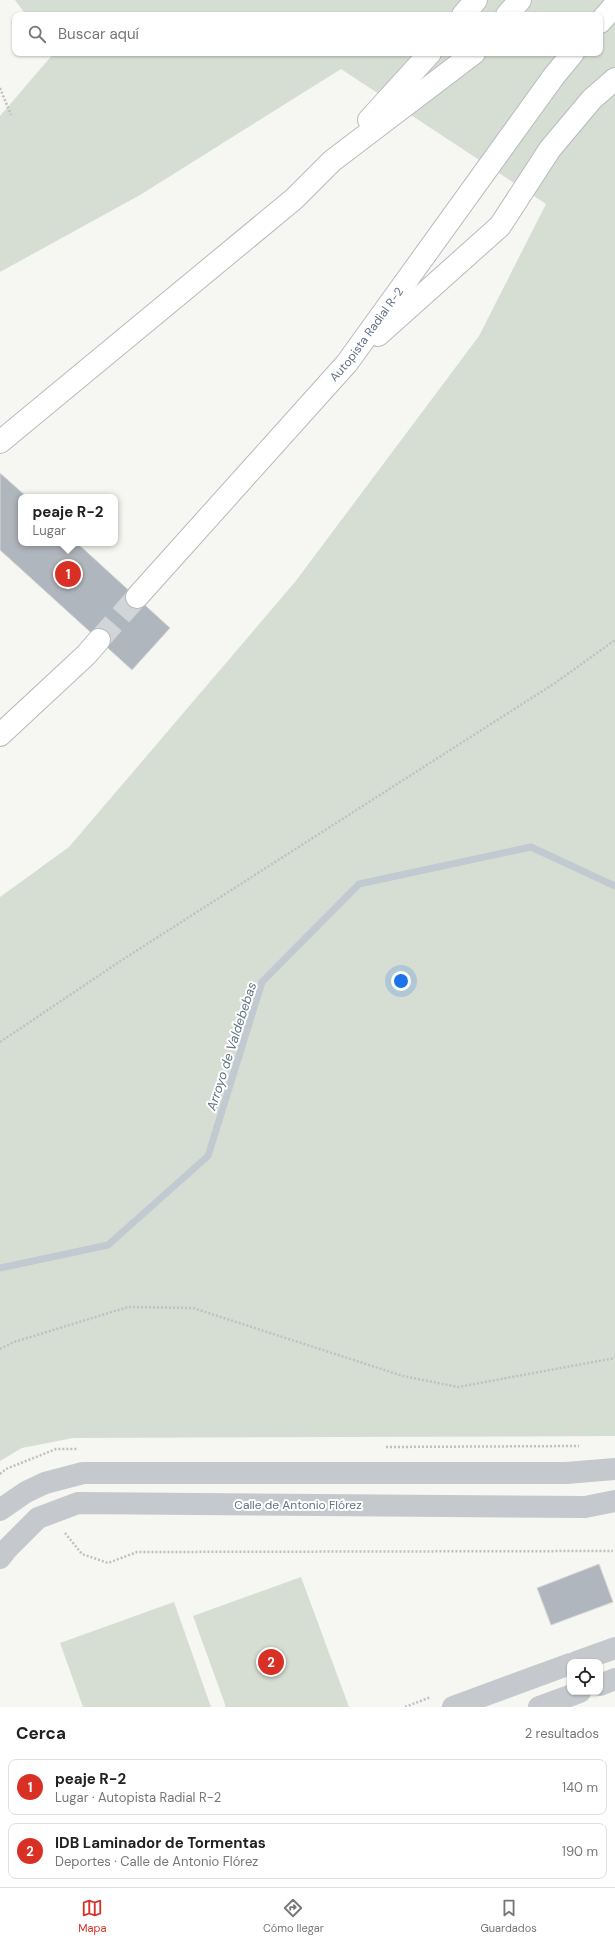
<!DOCTYPE html>
<html lang="es">
<meta charset="utf-8">
<style>
:root{--surface:#fff;--page:#f2f2f2;--text:#222;--muted:#767676;--line:#e0e0e0;--accent:#d93025}
body{margin:0;font-family:"DM Sans",sans-serif;background:var(--page);color:var(--text)}
.controls{position:absolute;right:12px;bottom:12px;display:grid;overflow:hidden;border-radius:8px;box-shadow:0 1px 3px #0004}
.controls button{width:36px;height:36px;display:grid;place-items:center;padding:0;border:0;border-bottom:1px solid var(--line);background:var(--surface);color:var(--text);font:20px sans-serif}
.you{position:absolute;left:401px;top:981px;width:14px;height:14px;margin:-10px;border:3px solid #fff;border-radius:50%;background:#1a73e8;box-shadow:0 0 0 6px #1a73e833}
.badge{display:grid;place-items:center;width:26px;height:26px;border-radius:50%;background:var(--accent);color:#fff;font-size:13px;font-weight:700}
.pin{position:absolute;translate:-50% -50%;border:2px solid #fff;box-shadow:0 1px 4px #0006}
.popup{position:absolute;left:18px;top:494px;width:100px;height:52px;box-sizing:border-box;display:grid;place-content:center;border-radius:8px;background:var(--surface);filter:drop-shadow(0 1px 3px #0005);font-size:13px;white-space:nowrap;color:var(--muted)}
.popup b{font-size:15px;color:var(--text)}
.popup::after{content:'';position:absolute;left:50%;top:100%;margin-left:-8px;border:8px solid transparent;border-top-color:var(--surface)}
.list{margin:0;padding:0;list-style:none}
h2{display:flex;justify-content:space-between;align-items:center;height:52px;margin:0;padding:0 16px;font-size:17px}
h2 small{font-size:13px;font-weight:400;color:var(--muted)}
.list li{display:grid;grid-template-columns:26px 1fr auto;gap:12px;align-items:center;box-sizing:border-box;height:56px;margin:0 8px 8px;padding:0 8px;border:1px solid var(--line);border-radius:8px}
.list b{display:block;font-size:15px;white-space:nowrap}
.list p{margin:0;font-size:13px;white-space:nowrap;color:var(--muted)}
.list em{font-size:13px;font-style:normal;color:var(--muted)}
.icon{flex:none;width:22px;height:22px;fill:none;stroke:currentColor;stroke-width:2;stroke-linecap:round;stroke-linejoin:round}
.map{position:relative;flex:none;width:615px;height:1707px;overflow:hidden}
.search{position:absolute;background:var(--surface);box-shadow:0 1px 3px #0004;left:12px;right:12px;top:12px;height:44px;display:flex;align-items:center;gap:10px;box-sizing:border-box;padding:0 14px;border-radius:8px;color:var(--muted);font-size:15px}
.sheet{height:180px;background:var(--surface)}
nav{display:flex;justify-content:space-around;align-items:center;box-sizing:border-box;height:56px;border-top:1px solid var(--line);background:var(--surface);font-size:11px;color:var(--muted)}
nav a{display:grid;justify-items:center;gap:2px}
nav .on{color:var(--accent)}
.map>svg:first-child{display:block}
</style>
<div class="map">
<svg width="615" height="1707" viewBox="0 0 615 1707">
<rect width="100%" height="100%" fill="#f6f6f2"/>
<path fill="#d6ded3" d="M15,0H615V1436L73,1438L22,1448L0,1461V897L69,847L295,582L479,336L546,204L341,69L140,195L0,272V116L54,53H600V15H26Z
M301,1577L349,1707H226L193,1616Z
M174,1602L211,1707H83L60,1643Z"/>
<g fill="none" stroke-linecap="round" stroke-linejoin="round">
<path stroke="#c1cad0" stroke-width="7" d="M0,1268L108,1245L208,1156L262,982L359,884L531,847L615,886"/>
</g>
<path fill="#b0b6bd" stroke="#d7d7d5" d="M0,473L27,497H21V543H77L170,628L132,670L0,550Z
M599,1564L613,1602L551,1625L537,1588Z"/>
<g fill="none" stroke-linecap="round" stroke-linejoin="round">
<path stroke="#d1d5d7" stroke-width="22" stroke-dasharray="22 11" stroke-linecap="butt" d="M99,640L137,597"/>
<defs>
<g id="highway">
<path d="M463,15L476,0"/>
<path d="M507,15L520,0"/>
<path d="M600,22L615,5"/>
<path d="M369,120L430,53"/>
<path d="M378,335L500,226L550,149L592,99L615,79"/>
<path d="M0,442L294,199L332,161L474,53"/>
<path id="s1" d="M137,597L347,363L554,76L573,53"/>
<path d="M0,735L86,655L99,640"/>
</g>
</defs>
<use href="#highway" stroke="#b7babe" stroke-width="24"/>
<path stroke="#bfc0c3" stroke-width="2.5" stroke-dasharray="2 2" stroke-linecap="butt" d="M0,88L11,115
M0,1042L122,960L555,683L615,640
M0,1349L14,1342L128,1307L193,1308L403,1376L458,1387L615,1358
M386,1447L579,1446
M0,1474L6,1469L56,1449H77
M65,1533L82,1554L108,1563L137,1552L613,1551
M405,1707L431,1697"/>
<path stroke="#c5c8cc" stroke-width="22" d="M0,1510L26,1492L45,1483L83,1473H566L615,1469
M0,1558L7,1549L38,1518L78,1503L585,1507L615,1501
M576,1662L615,1648
M600,1685L615,1679
M453,1707L570,1664
M539,1707L580,1692"/>
<use href="#highway" stroke="#fff" stroke-width="22"/>
</g>
<g text-anchor="middle" stroke-width="4" stroke-linejoin="round" paint-order="stroke">
<g font-size="12" fill="#637286" stroke="#fff">
<text dy="4" stroke="none"><textPath href="#s1" startOffset="349">Autopista Radial R-2</textPath></text>
<text x="298" y="1509">Calle de Antonio Flórez</text>
</g>
<g font-size="13" font-style="italic" fill="#5f7483" stroke="#fff">
<text transform="translate(231 1046) rotate(-72)" y="5">Arroyo de Valdebebas</text>
</g>
</g>
</svg>
<div class="controls">
<button><svg class="icon" aria-label="locate" viewBox="0 0 24 24"><circle cx="12" cy="12" r="6"/><path d="M12 2v4M12 18v4M2 12h4M18 12h4"/></svg></button>
</div>
<div class="you"></div>
<div class="pin badge" style="left:68px;top:574px">1</div>
<div class="popup"><b>peaje R-2</b>Lugar</div>
<div class="pin badge" style="left:271px;top:1662px">2</div>
<div class="search"><svg class="icon" aria-label="search" viewBox="0 0 24 24"><circle cx="10" cy="10" r="6"/><path d="M15 15l6 6"/></svg>Buscar aquí</div>
</div>
<section class="sheet">
<h2>Cerca<small>2 resultados</small></h2>
<ul class="list">
<li><span class="badge">1</span><div><b>peaje R-2</b><p>Lugar · Autopista Radial R-2</p></div><em>140 m</em></li>
<li><span class="badge">2</span><div><b>IDB Laminador de Tormentas</b><p>Deportes · Calle de Antonio Flórez</p></div><em>190 m</em></li>
</ul>
</section>
<nav>
<a class="on"><svg class="icon" aria-label="map" viewBox="0 0 24 24"><path d="M3 6l6-2 6 2 6-2v14l-6 2-6-2-6 2zM9 4v14M15 6v14"/></svg>Mapa</a>
<a><svg class="icon" aria-label="directions" viewBox="0 0 24 24"><path d="M12 3l9 9-9 9-9-9zM9 14v-3h6M13 9l2 2-2 2"/></svg>Cómo llegar</a>
<a><svg class="icon" aria-label="saved" viewBox="0 0 24 24"><path d="M7 4h10v16l-5-4-5 4z"/></svg>Guardados</a>
</nav>
